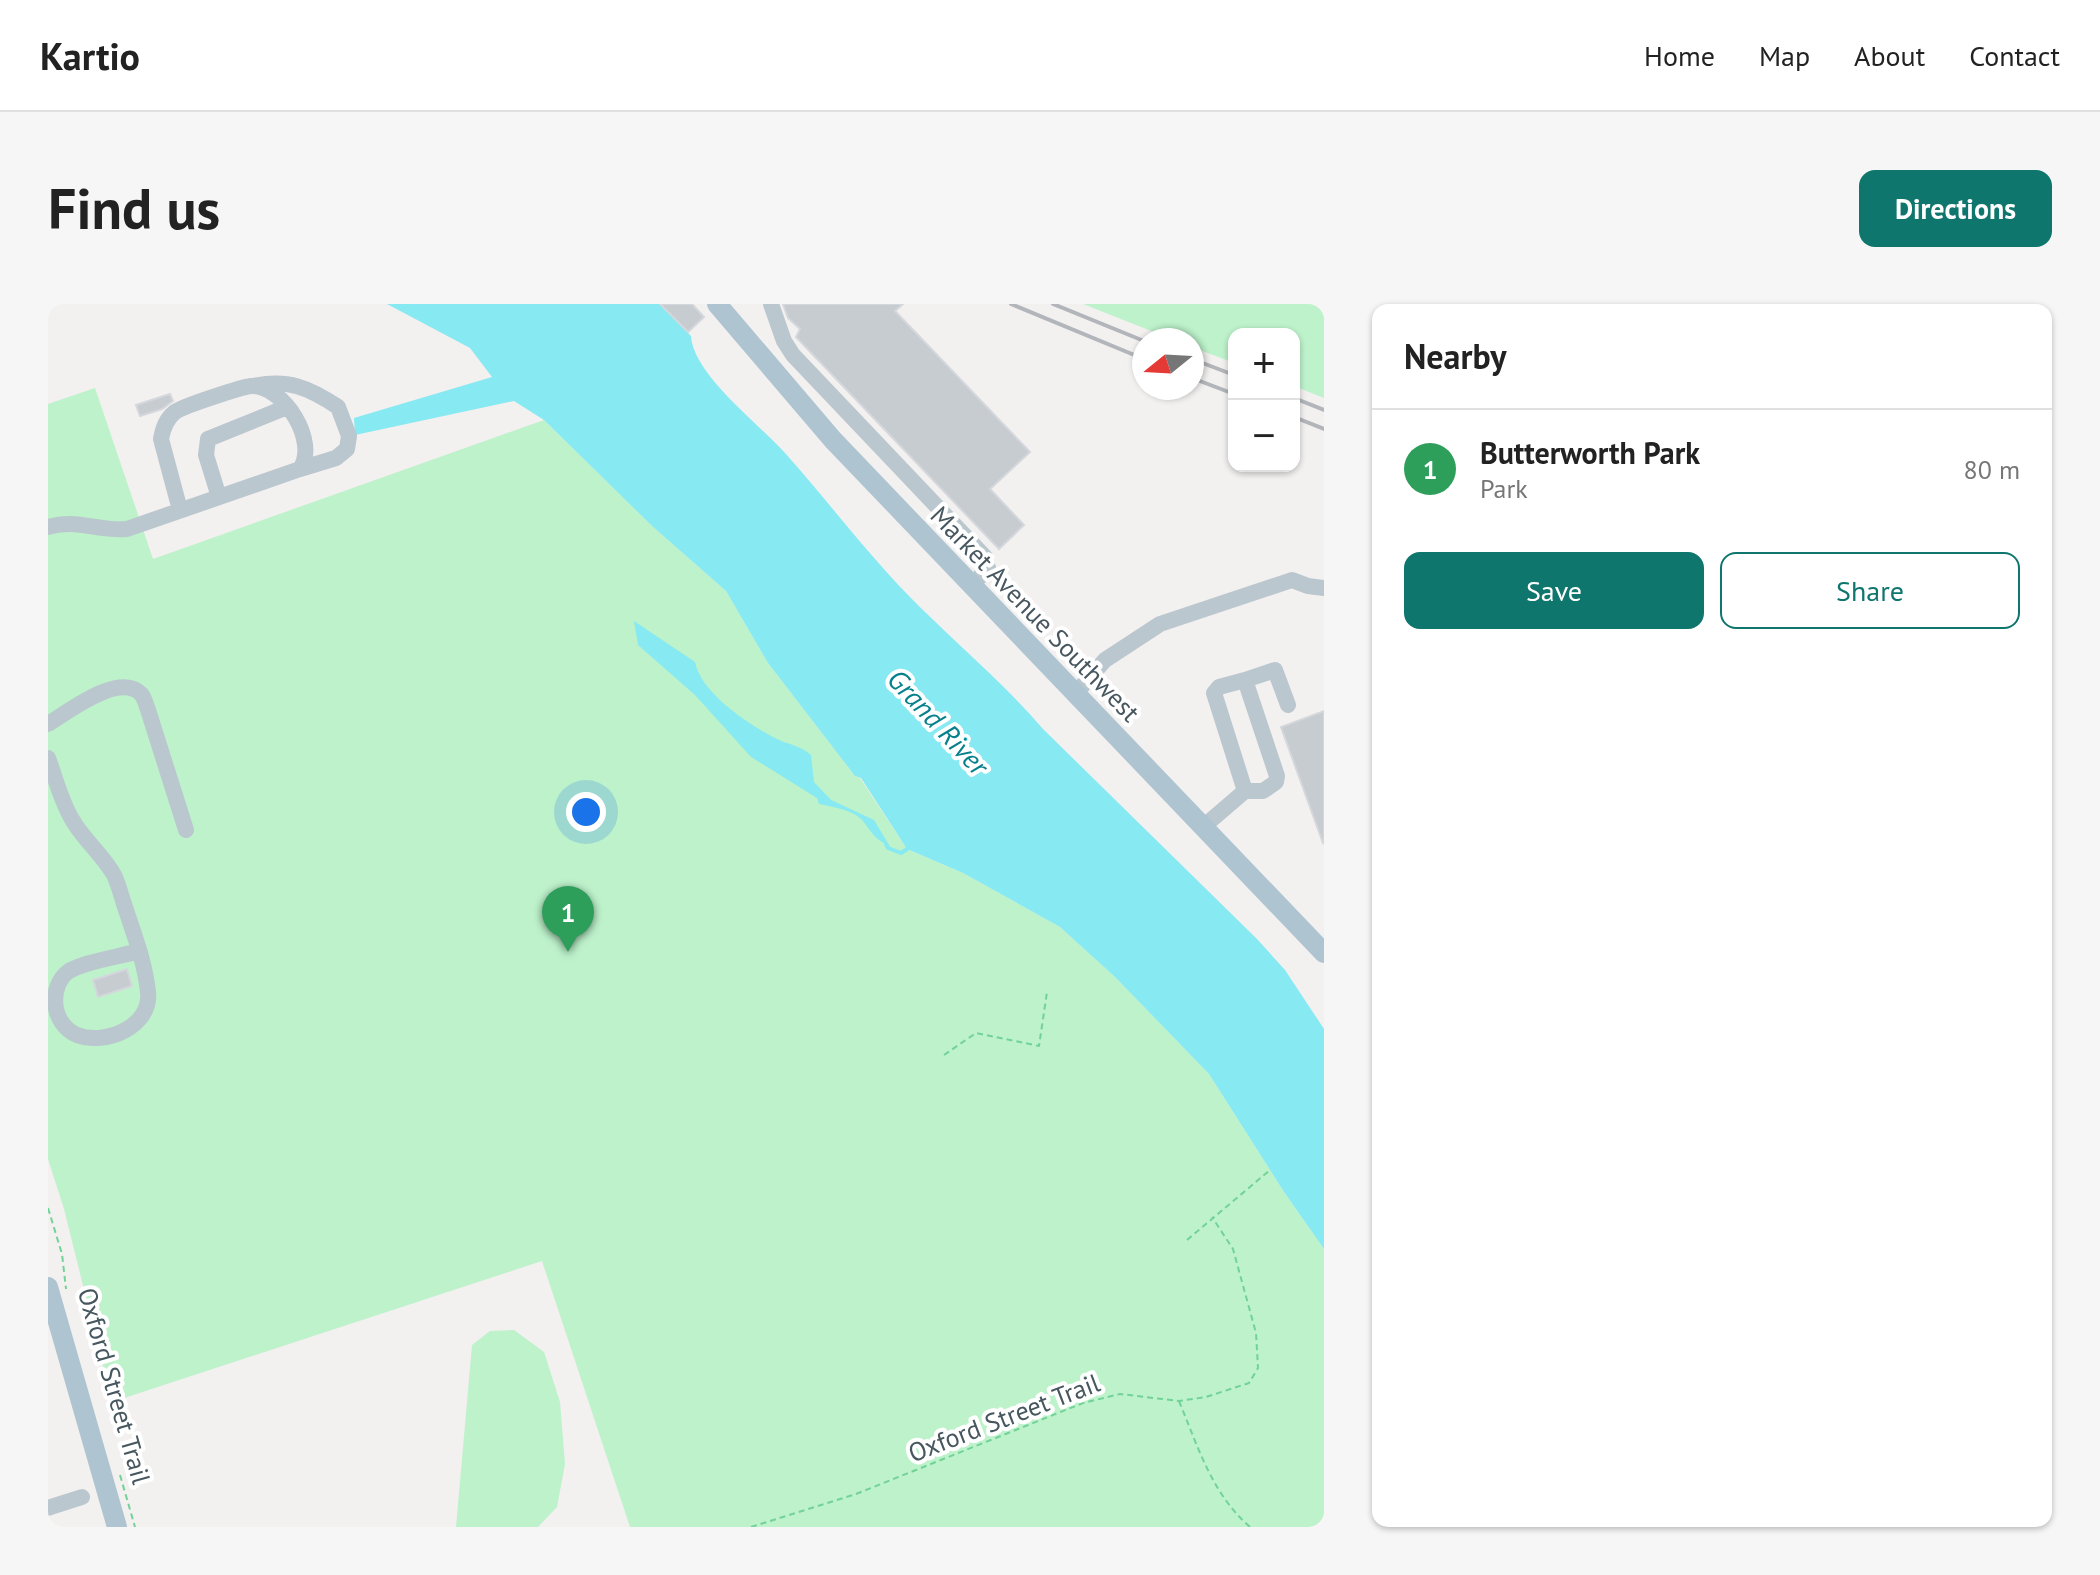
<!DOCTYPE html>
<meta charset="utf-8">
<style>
:root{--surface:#fff;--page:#f6f6f6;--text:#222;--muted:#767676;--line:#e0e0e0;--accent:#0f766e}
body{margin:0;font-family:"PT Sans",sans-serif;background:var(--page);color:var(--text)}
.controls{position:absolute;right:24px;top:24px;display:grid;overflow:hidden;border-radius:16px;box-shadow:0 2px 6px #0004}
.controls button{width:72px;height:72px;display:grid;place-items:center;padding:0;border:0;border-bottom:2px solid var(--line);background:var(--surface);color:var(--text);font:40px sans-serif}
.compass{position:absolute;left:1084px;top:24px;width:72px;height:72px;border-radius:50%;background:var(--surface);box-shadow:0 2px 6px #0004;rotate:252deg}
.you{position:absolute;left:538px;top:508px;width:28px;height:28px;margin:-20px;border:6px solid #fff;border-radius:50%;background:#1a73e8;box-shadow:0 0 0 12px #1a73e833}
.badge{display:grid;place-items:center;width:52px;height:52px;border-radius:50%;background:var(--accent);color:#fff;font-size:26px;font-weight:700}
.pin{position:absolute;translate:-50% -66px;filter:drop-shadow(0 2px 4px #0008)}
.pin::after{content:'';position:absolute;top:42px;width:28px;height:24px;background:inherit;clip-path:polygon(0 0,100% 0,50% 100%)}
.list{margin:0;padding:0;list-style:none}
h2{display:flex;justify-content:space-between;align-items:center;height:104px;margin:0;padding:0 32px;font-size:34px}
h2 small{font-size:26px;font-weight:400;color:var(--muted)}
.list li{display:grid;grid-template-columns:52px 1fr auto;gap:24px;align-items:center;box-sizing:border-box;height:120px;padding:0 32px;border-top:2px solid var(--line)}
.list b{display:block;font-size:30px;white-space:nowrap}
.list p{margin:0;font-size:26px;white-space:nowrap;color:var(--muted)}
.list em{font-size:26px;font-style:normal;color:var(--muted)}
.actions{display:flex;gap:16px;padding:24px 32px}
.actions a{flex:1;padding:18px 0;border:2px solid var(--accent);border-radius:16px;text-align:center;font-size:28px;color:var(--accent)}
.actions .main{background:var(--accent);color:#fff}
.map{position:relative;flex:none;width:1276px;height:1223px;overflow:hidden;border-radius:16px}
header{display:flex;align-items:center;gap:48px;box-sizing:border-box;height:112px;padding:0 40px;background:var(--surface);border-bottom:2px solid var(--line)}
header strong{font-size:38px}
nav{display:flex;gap:44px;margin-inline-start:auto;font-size:28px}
.intro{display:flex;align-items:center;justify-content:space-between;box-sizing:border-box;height:192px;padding:0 48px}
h1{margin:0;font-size:56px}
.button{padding:20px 36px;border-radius:16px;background:var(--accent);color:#fff;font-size:28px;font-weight:700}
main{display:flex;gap:48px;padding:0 48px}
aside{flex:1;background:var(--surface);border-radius:16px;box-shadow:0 2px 6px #0004}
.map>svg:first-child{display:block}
</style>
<header>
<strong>Kartio</strong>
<nav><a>Home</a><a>Map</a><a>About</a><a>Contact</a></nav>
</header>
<div class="intro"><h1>Find us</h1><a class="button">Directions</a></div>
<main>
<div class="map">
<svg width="1276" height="1223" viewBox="0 0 1276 1223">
<rect width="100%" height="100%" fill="#f3f0f0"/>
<path fill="#bdf2cb" d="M1035,0H1276V94L1246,82V30H1186V59L1144,43V36H1126Z
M47,84L105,255L496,116L604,222L678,287L720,359L807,472L812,474L859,545L915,569L1012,623L1067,673L1161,770L1236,888L1276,945V1223H582L494,957L64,1098L16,905L0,855V100Z
M466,1026L496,1048L512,1098L517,1160L509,1203L490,1223H408L424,1041L442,1027Z"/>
<path fill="#87e9f1" d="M339,0H612L643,32C645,70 711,120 737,149C779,196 817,247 861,292C905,337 954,377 995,425L1209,635L1237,666L1276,725V945L1236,888L1161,770L1067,673L1012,623L915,569L859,545L813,474L807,472L720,359L678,287L604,222L496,116L466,97L307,131L306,114L444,73L422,44Z
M586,317L647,358C653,389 701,421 729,435C741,441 752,441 763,451L766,478L783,496L826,516L841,541C826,536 823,526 813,515C802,505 785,503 771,500L769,494L703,453L647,391L590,341Z"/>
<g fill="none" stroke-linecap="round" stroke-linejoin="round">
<path stroke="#87e9f1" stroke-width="4" d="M838,540L840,544L853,549L859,545"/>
</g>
<path fill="#c7ccd0" stroke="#d4d7dc" stroke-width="2" d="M612,0H644L656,13L640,28Z
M735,0H855L847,7L982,148L942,185L976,221L951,245L748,33L752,25L740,14Z
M122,90L125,97L114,105L92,112L88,101Z
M1276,407V538L1275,539L1233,423Z
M79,665L84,682L50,693L45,676Z"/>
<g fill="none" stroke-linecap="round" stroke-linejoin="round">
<path stroke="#72d297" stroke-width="2" stroke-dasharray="6 4" stroke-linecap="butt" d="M896,751L928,729L991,742L999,688
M0,904L14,950L18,985
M1139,936L1222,866
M1131,1097C1150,1143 1164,1190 1202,1223
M72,1171L87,1223
M703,1223L808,1190L1035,1099L1072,1090L1131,1097L1158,1093L1201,1079L1210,1064L1208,1029L1185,945L1164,913"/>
<path stroke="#bbc7ce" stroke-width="16" d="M723,0L736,37L745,51L937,253L940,264L923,282
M205,82C240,75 260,83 290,103L301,132L299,145L288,154L252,165
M171,193L158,151L160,135L239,103
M0,223C27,214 52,228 79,225L252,165C271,138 236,81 203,82C194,83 135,102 127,108C118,115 115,124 113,135L132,206
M1197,376L1227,366L1240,401
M1027,390L1057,356L1112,320L1244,276L1260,282L1276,284
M0,420C20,408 73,366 94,391C97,396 99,403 101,409L138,526
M0,454C8,475 13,498 25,517C36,536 55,551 66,571C71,581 74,595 78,606C87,633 97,659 100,688C104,722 58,742 29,731C3,720 0,682 21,667C39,657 71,653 91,647
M1155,523L1197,487L1166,389L1171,383L1197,376L1229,472L1228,478L1215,487H1197
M0,1204L34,1193"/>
<path stroke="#aec4d0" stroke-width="20" d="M669,0L785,136L1276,649
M0,983L69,1223"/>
<path stroke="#b2b6bb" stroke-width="4" d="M963,0L1096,55
M1005,0L1096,37
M1144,55L1186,71
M1144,74L1186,90
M1246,94L1276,106
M1246,113L1276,125"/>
</g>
<g text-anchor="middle" stroke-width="8" stroke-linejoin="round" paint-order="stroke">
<g font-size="26" fill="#47575f" stroke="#fff">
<text transform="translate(987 310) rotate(46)" y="9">Market Avenue Southwest</text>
<text transform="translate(66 1082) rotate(74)" y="9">Oxford Street Trail</text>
<text transform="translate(956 1114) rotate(-21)" y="9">Oxford Street Trail</text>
</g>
<g font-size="28" font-style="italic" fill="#07818c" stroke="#fff">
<text transform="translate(890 418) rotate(47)" y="10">Grand River</text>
</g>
</g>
</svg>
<div class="controls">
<button>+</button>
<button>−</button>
</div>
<svg class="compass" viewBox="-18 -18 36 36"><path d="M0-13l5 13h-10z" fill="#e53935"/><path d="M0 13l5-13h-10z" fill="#767676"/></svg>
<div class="you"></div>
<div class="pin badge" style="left:520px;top:648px;background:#2e9e5b">1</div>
</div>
<aside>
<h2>Nearby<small></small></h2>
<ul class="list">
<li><span class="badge" style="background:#2e9e5b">1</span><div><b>Butterworth Park</b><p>Park</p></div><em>80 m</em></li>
</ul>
<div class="actions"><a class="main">Save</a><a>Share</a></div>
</aside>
</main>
